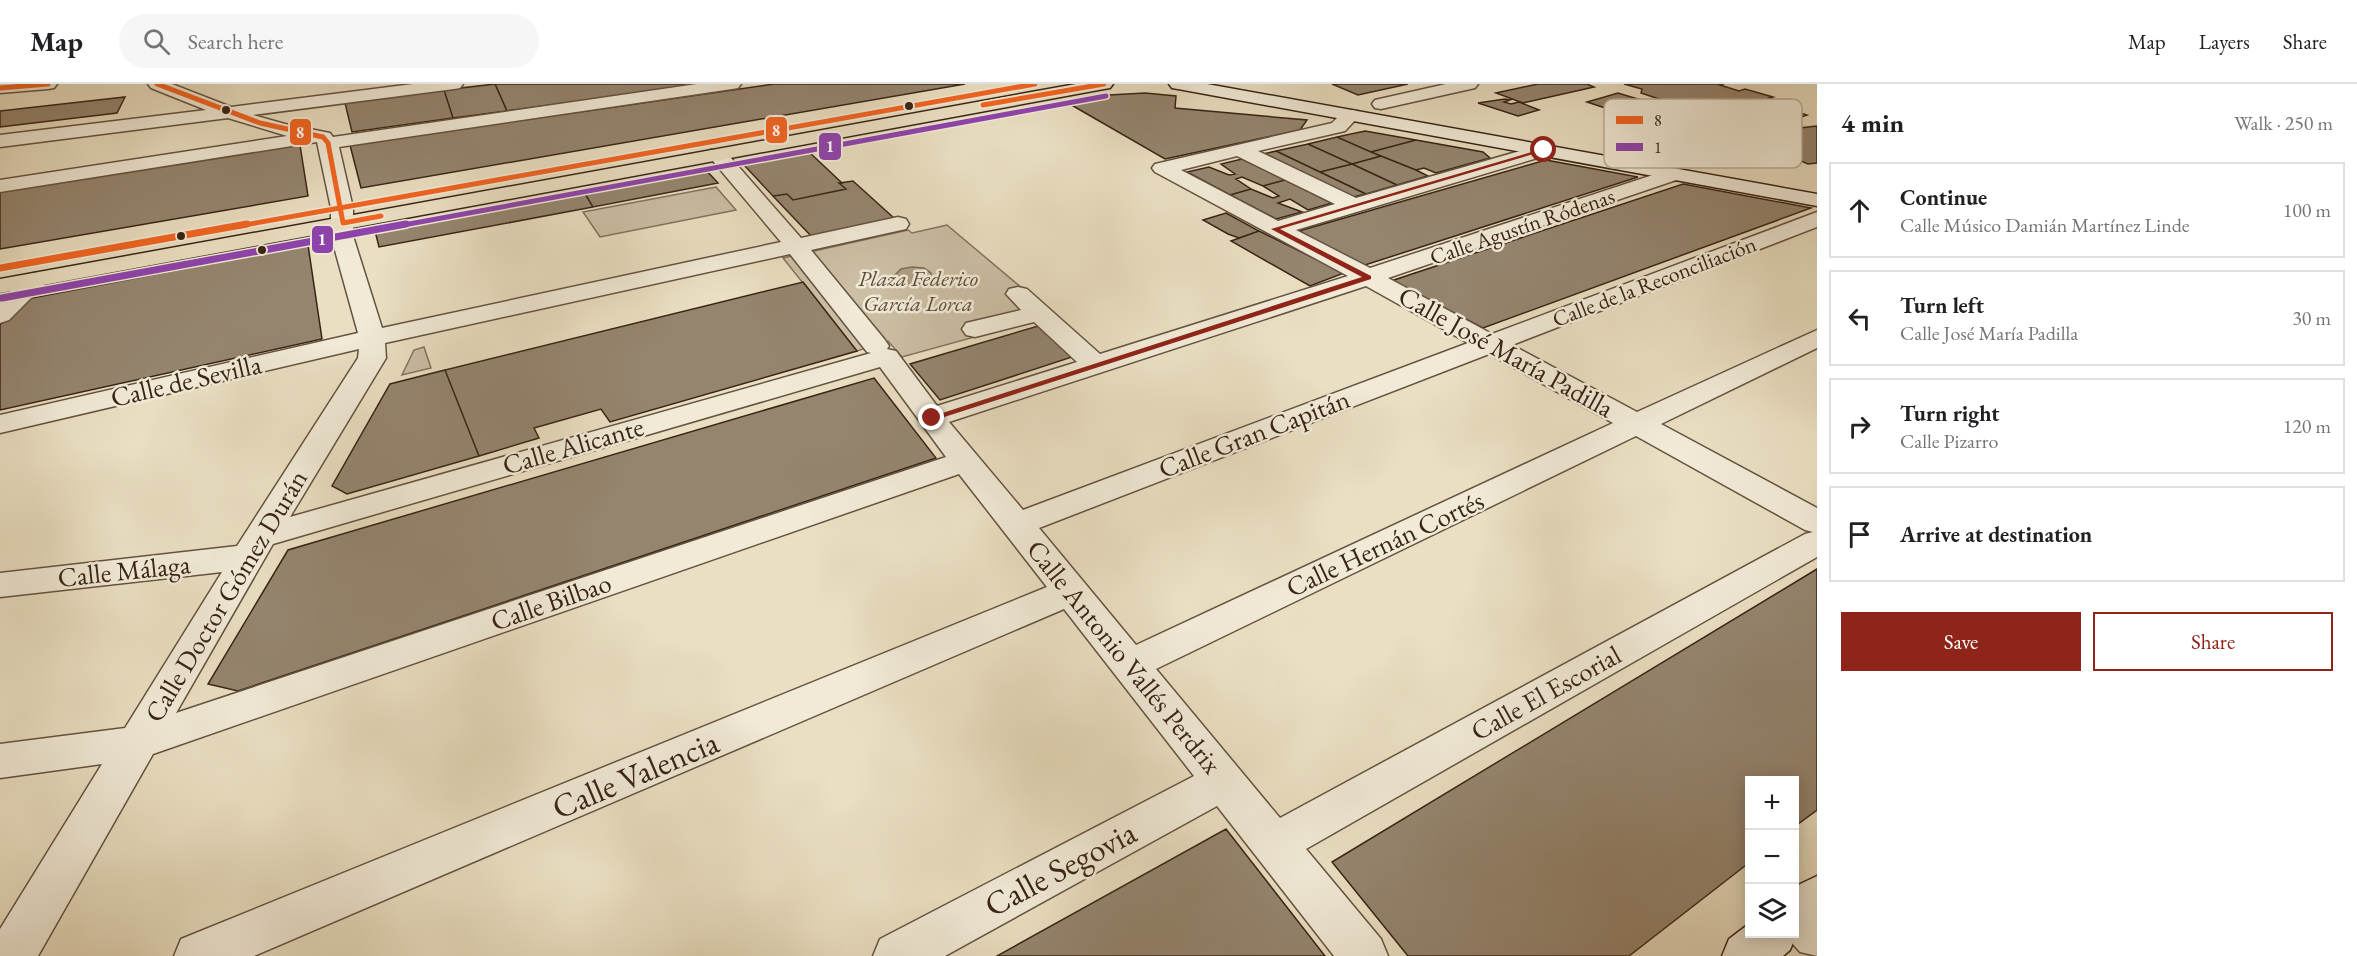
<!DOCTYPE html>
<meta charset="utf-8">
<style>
:root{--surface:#fff;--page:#f6f6f6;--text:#202124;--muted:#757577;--line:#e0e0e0;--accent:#8f2418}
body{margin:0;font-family:"EB Garamond",serif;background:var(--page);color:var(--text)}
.controls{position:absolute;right:18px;bottom:18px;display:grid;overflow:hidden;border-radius:0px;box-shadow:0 3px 15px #0003}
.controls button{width:54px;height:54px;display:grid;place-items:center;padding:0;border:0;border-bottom:2px solid var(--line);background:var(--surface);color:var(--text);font:30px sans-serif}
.stop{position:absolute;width:18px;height:18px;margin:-14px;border:4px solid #8f2418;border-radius:50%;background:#fff}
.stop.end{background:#8f2418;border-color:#fff;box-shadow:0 2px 6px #0008}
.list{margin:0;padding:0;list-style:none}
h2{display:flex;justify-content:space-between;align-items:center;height:78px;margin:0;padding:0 24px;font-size:26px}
h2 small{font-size:20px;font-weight:400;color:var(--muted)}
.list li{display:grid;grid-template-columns:39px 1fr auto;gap:18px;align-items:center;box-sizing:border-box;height:96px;margin:0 12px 12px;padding:0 12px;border:2px solid var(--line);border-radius:0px}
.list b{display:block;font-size:22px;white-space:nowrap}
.list p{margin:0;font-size:20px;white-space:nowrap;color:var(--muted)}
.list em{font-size:20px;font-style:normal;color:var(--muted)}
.actions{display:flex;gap:12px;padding:18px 24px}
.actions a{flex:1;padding:14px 0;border:2px solid var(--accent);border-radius:0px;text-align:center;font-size:21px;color:var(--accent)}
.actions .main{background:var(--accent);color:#fff}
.icon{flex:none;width:33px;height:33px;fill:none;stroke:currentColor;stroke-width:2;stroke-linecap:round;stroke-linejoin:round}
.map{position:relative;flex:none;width:1817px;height:872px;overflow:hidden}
header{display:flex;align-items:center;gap:36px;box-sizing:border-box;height:84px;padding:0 30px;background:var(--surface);border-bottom:2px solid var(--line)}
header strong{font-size:28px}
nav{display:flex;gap:33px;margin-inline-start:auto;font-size:21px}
.search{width:420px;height:54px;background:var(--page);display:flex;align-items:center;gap:15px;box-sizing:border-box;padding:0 21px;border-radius:33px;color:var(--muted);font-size:22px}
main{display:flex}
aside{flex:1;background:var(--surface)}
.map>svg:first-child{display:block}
</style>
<header>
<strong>Map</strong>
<div class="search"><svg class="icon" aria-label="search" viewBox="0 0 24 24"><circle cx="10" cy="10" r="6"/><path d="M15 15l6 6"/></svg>Search here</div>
<nav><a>Map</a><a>Layers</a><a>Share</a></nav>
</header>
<main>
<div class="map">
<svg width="1817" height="872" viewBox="0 0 1817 872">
<rect width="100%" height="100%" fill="#eadfc2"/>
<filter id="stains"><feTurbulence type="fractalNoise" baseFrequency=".00333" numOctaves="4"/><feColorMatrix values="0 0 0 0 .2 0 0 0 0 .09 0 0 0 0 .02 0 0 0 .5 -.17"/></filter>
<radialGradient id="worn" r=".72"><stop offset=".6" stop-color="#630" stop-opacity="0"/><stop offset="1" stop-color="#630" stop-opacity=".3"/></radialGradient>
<path fill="#ccbfa5" stroke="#82725d" stroke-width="1.5" d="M716,103L736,126L600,153L583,128Z
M947,141L1054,231L902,273L888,257L857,267L783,174L908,146L912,149Z
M424,263L431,284L402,291L414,266Z"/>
<path fill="#ad9f87" stroke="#7e6e59" stroke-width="1.5" d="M912,183L924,184L931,189V195C920,202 906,203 896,193L895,191L901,185Z"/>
<path fill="#95856f" stroke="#382415" stroke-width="1.5" d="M495,0H705L507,27Z
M495,0L507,27L453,34L444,6Z
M774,0H965L361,104L350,61Z
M1332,0H1408L1358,11Z
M1538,0H1587L1594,3L1523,19L1496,9Z
M1624,0H1724L1720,1L1739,7L1745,5L1773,13L1769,14L1796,22L1787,25L1807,31L1775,42L1753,35L1742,38L1718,30L1711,32L1679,22L1668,25L1699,36L1666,44L1587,18L1618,9L1651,19L1662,16L1641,9L1642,5Z
M444,6L453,34L352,48L345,19Z
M1145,9L1176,12L1175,24L1307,36L1300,46L1165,75L1068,19L1109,11Z
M125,13L117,29L0,43V27Z
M1505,15L1510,16L1504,18L1511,20L1519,18L1539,26L1518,32L1478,19Z
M1817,42V79L1808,80L1776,66L1743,69L1710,54Z
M1365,47L1416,56L1371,68L1337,53Z
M1337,53L1371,68L1381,72L1352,80L1308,60Z
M1416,56L1483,68L1490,74L1436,89L1424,84L1416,86L1371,68Z
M1308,60L1352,80L1320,88L1276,67Z
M300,61L308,112L0,165V107Z
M808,67L842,99H839L846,105L793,116L787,110L773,112L744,81Z
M1276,67L1366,110L1353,113L1263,70Z
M1381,72L1416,86L1428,92L1397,101L1352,80Z
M1242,75L1285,96L1263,102L1242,93L1236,95L1251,105L1230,111L1187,88L1209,83L1229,91L1235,90L1221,80Z
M1546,76L1638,93L1362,182L1299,147Z
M1352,80L1397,101L1366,110L1320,88Z
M705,85L718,99L593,123L584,108Z
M1285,96L1332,119L1308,126L1290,115L1278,119L1302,128L1276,135L1230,111L1251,105L1273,114L1279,112L1263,102Z
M853,97L894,134L811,152L773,112L787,110L793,116L846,105L839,99Z
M1683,100L1811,124L1483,244L1391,197Z
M584,108L593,123L379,163L375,147Z
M1226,129L1259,147L1239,154L1228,150L1203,136Z
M1259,147L1344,189L1310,202L1231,157Z
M308,161L322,255L0,326V241L27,215Z
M803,198L857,267L610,338L601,325L534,344L539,354L479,372L445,286Z
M803,198L857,267L610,338L601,325L534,344L539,354L479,372L445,286Z
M803,198L857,267L610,338L601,325L534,344L539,354L479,372L445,286Z
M1038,242L1072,273L940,316L910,280Z
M445,286L479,372L347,410L332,402L390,300Z
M874,294L936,374L238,607L208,600L288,466Z
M1817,485V726L1794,743V696H1750V778L1629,872H1408L1332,778Z
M1226,745L1325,872H997Z"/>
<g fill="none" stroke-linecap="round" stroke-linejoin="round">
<defs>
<path id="street" d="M0,0H57L54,4L48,5L0,9Z
M148,0H172L231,23L413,0H463L460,4L454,5L253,31L285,40L330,49L333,53L697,0H741L738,4L732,5L339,63L353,124V152L382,244L781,158L707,70L710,66H724L801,154L898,133L906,135L909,140L906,145L811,166L885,256L889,262L887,265L896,267L937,322L1077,278L1034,238L975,253L966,251L962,245L966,239L1021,226L1006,210L1009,205L1018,203L1027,205L1100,270L1348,192L1155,88L1152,84L1155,80L1332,39C1340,31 1345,24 1357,27L1360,31L1345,47L1258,67L1356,114L1544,60L1551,62L1554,66L1551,70L1296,146L1370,184L1668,86H1682L1685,90L1682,94L1388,194L1492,250L1817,128V143L1512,261L1637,328L1817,246V264L1661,340L1817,424V473L1306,765L1381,855L1388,872H1334L1217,722L945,872H873L880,855L1194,692L1064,525L254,872H174L181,855L1047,503L959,390L153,670L38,872H0V845L102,680L0,694V660L125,644L222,488L0,513V489L237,462L358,274L359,265L0,349V331L358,249L331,152V124L317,58L0,108V96L287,52L228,34L0,63V51L206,26L151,4ZM1237,72L1335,120L1278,137L1181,86ZM790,170L867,268L871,269L290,433L386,274L385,259ZM1366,202L1468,259L1023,426L949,338ZM1489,270L1613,339L1136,561L1039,444ZM880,283L946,373L176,629L273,460ZM1636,352L1805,446L1813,448L1805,450L1280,734L1156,585Z
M1446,0H1478L1475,4L1381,25L1375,24L1372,20L1375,16Z
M35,189L44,191L47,196L44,201L9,236L0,239V217L26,191Z
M1797,808L1817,818V872L1800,868L1784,850H1794V809Z"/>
<path id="secondary" d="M1169,0H1207L1817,110V122L1178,5L1172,4Z
M1817,792V843L1795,854L1790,866L1783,872H1722L1729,855L1750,839V850H1794V803Z"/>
<path id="primary" d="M1076,0H1113L1110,4L1104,5L0,209V195Z"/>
</defs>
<use href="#street" stroke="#645340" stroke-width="3"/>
<use href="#secondary" stroke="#382415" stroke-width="3"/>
<use href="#primary" stroke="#382415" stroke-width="3"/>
<use href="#street" fill="#f1ead7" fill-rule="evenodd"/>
<use href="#secondary" fill="#f1ead7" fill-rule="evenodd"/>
<use href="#primary" fill="#eadfc2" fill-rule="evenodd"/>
<defs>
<path id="bus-1-far1" d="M157,0L260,39L323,53L328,59L343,139L381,132
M0,4L48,0
M983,21L1104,0
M239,142L1035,0"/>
<path id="bus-1" d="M0,184L247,140"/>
<path id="bus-2-far1" d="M398,142L1106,12"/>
<path id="bus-2" d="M2,214L406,140"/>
</defs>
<use href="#bus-1-far1" stroke="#f1ead7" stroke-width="8"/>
<use href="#bus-1" stroke="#f1ead7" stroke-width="10"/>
<use href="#bus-2-far1" stroke="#f1ead7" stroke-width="8"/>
<use href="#bus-2" stroke="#f1ead7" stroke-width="10"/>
<use href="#bus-1-far1" stroke="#f26522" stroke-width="5"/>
<use href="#bus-1" stroke="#f26522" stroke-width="7"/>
<use href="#bus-2-far1" stroke="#8e44ad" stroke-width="5"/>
<use href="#bus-2" stroke="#8e44ad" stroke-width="7"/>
</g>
<path fill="#8f2418" d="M1542,65L1547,66L1280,145L1371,192V195L935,336L927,334L1362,193L1271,145Z"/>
<g fill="#382415" stroke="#f1ead7" stroke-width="2">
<circle cx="909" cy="22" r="5"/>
<circle cx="226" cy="26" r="5"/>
<circle cx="181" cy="152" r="5"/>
<circle cx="262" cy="166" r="5"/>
</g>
<g text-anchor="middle" stroke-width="5" stroke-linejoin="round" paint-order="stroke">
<g font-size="22" fill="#382415" stroke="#f1ead7">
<text transform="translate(1522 142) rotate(-19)" y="8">Calle Agustín Ródenas</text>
<text transform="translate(1654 197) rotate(-21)" y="8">Calle de la Reconciliación</text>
</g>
<g font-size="22" font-style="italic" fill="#5d4b39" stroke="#f1ead7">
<text x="918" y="202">Plaza Federico<tspan x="918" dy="25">García Lorca</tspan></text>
</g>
<g font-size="27" fill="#382415" stroke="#f1ead7">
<text transform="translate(1506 268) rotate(29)" y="9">Calle José María Padilla</text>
<text transform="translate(186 297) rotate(-13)" y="9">Calle de Sevilla</text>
<text transform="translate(1254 350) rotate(-21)" y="9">Calle Gran Capitán</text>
<text transform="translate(573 362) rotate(-16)" y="9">Calle Alicante</text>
<text transform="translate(1385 460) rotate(-25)" y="9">Calle Hernán Cortés</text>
<text transform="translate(124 487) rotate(-6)" y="9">Calle Málaga</text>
<text transform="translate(226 512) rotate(-59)" y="9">Calle Doctor Gómez Durán</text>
<text transform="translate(551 518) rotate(-19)" y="9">Calle Bilbao</text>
<text transform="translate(1124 573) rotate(51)" y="9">Calle Antonio Vallés Perdrix</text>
<text transform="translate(1546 609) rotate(-29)" y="9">Calle El Escorial</text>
</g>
<g font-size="33" fill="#382415" stroke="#f1ead7">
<text transform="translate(635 690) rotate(-23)" y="12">Calle Valencia</text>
<text transform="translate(1060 784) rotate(-28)" y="12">Calle Segovia</text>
</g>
</g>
<rect x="1604" y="15" width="198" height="69" rx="9" fill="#f1ead7" stroke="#baaf9d" stroke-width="1.5"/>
<rect x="1616" y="32" width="27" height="8" fill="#f26522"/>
<rect x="1616" y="59" width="27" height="8" fill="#8e44ad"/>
<g font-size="16" fill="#382415">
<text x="1654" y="42">8</text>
<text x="1654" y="69">1</text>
</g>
<g stroke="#f1ead7" stroke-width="2">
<rect x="765" y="32" width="23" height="28" rx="6" fill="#f26522"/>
<rect x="289" y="34" width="23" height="28" rx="6" fill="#f26522"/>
<rect x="818" y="48" width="24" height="29" rx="6" fill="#8e44ad"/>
<rect x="311" y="141" width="23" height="29" rx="6" fill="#8e44ad"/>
</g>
<g font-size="16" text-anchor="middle" font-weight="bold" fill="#fff">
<text x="776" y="52">8</text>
<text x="300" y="54">8</text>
<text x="830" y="68">1</text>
<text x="322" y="161">1</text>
</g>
<rect width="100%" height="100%" filter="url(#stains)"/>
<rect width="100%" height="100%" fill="url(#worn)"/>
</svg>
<div class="controls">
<button>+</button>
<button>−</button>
<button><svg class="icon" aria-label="layers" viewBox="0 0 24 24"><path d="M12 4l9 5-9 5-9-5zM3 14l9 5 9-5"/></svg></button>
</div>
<div class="stop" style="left:1544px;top:66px"></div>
<div class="stop end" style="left:932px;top:334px"></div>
</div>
<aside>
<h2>4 min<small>Walk · 250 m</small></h2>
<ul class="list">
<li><svg class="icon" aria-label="ahead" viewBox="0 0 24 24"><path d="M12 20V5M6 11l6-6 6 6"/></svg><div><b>Continue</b><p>Calle Músico Damián Martínez Linde</p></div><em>100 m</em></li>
<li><svg class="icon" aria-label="left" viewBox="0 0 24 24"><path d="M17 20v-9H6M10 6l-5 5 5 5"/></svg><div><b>Turn left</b><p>Calle José María Padilla</p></div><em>30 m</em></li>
<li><svg class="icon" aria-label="right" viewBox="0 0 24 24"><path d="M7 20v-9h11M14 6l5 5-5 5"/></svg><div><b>Turn right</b><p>Calle Pizarro</p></div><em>120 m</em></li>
<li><svg class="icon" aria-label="arrive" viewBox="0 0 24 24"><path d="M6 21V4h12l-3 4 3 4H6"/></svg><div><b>Arrive at destination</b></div></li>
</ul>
<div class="actions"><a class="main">Save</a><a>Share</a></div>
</aside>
</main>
